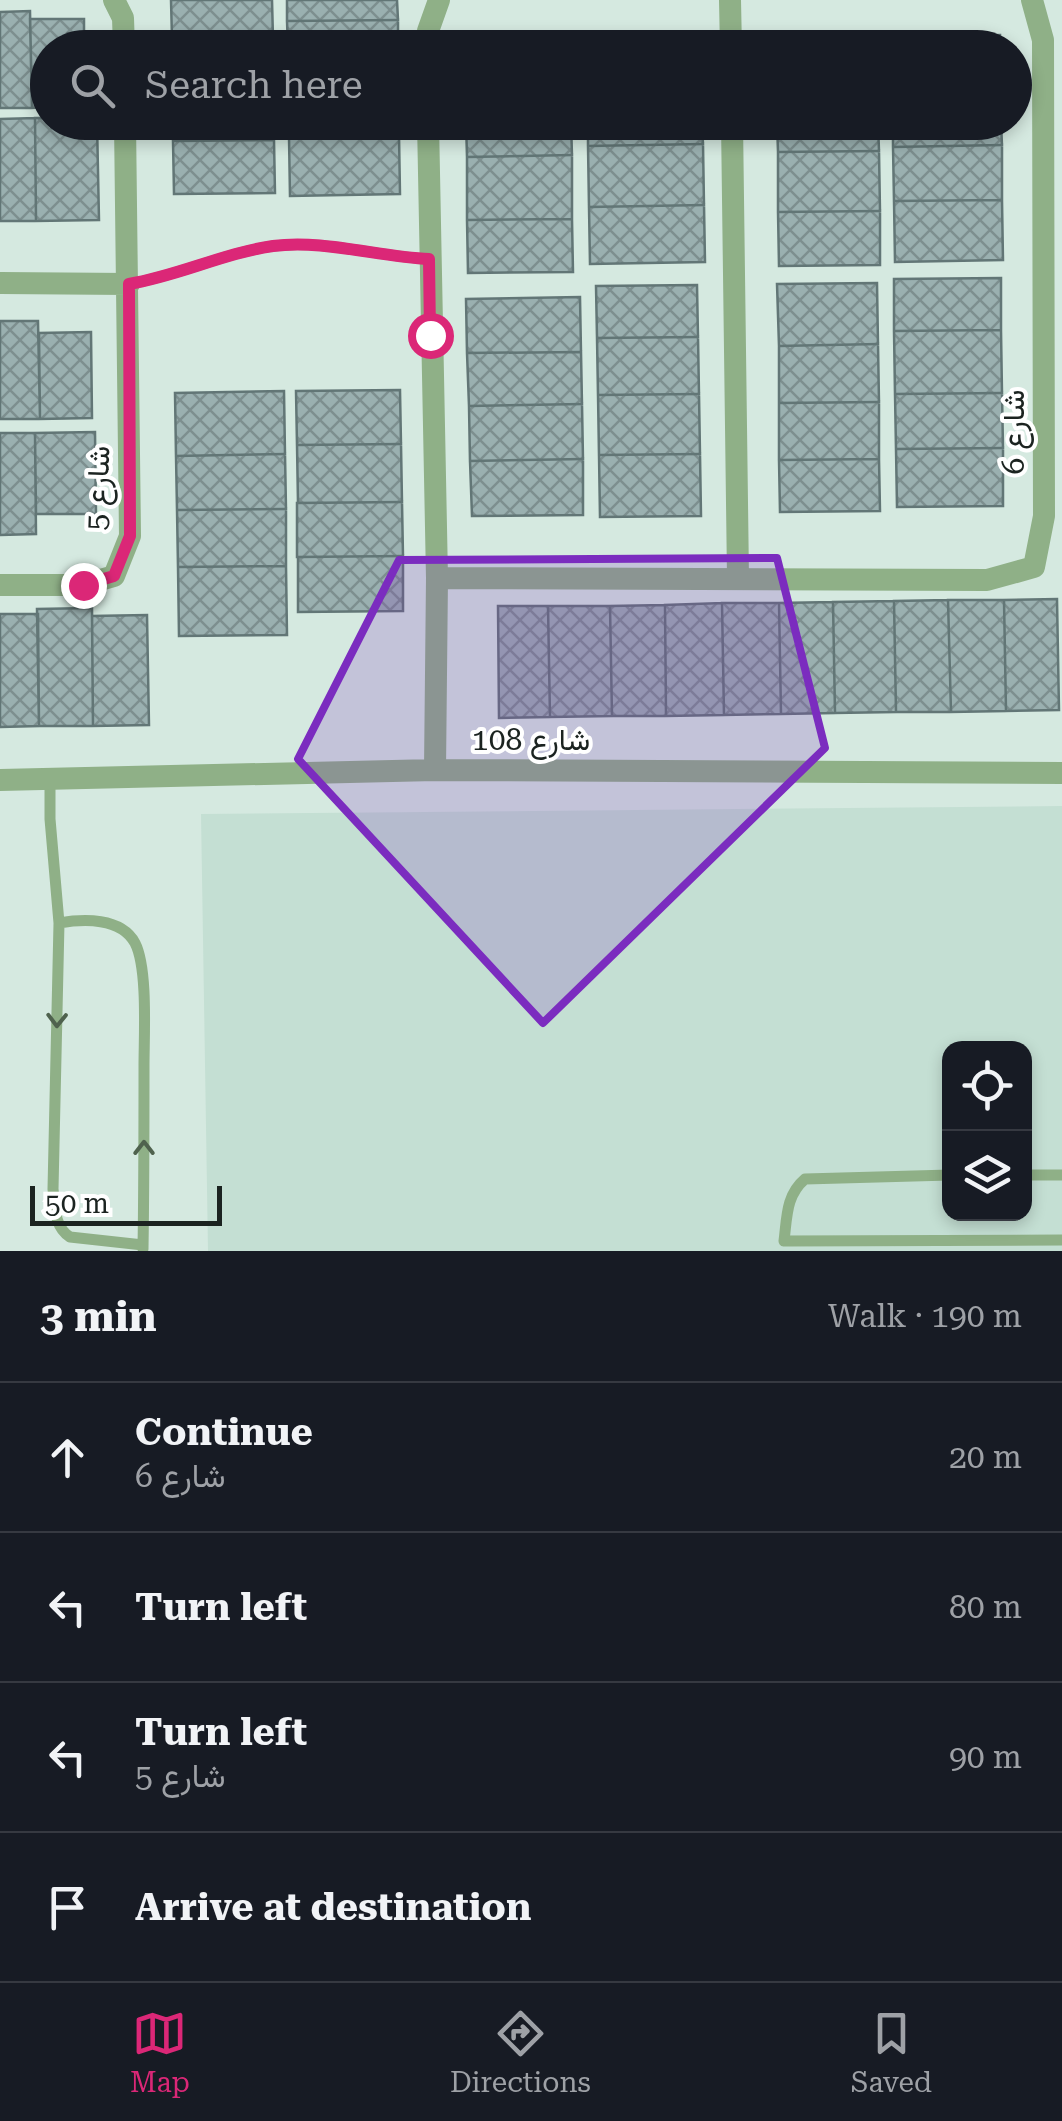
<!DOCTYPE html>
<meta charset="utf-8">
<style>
:root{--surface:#171b24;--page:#242831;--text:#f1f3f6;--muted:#9ea1a6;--line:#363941;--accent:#db2777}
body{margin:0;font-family:"Roboto Serif",Vazirmatn,serif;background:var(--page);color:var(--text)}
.controls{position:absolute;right:30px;bottom:30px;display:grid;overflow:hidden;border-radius:20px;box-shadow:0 5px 15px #0003}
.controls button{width:90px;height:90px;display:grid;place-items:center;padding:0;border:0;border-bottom:2px solid var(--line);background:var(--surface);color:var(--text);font:50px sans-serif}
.scale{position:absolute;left:30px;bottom:25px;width:192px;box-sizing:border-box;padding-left:10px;border:5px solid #1b2320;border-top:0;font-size:28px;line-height:35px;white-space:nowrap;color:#1b2320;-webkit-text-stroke:8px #fff;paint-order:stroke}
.stop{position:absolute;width:30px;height:30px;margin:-22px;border:8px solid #db2777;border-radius:50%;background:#fff}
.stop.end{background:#db2777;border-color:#fff;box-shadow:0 2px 10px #0008}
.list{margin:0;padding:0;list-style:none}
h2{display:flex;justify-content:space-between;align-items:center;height:130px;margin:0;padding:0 40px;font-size:42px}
h2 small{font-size:32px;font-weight:400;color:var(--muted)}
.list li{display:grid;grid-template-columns:65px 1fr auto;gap:30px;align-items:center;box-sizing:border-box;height:150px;padding:0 40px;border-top:2px solid var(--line)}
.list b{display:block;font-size:38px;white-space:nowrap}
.list p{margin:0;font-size:32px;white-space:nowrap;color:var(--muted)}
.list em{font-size:32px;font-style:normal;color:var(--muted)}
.icon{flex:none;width:55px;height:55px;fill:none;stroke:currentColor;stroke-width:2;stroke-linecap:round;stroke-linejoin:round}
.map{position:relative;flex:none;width:1062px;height:1251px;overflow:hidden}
.search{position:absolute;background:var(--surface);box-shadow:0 5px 15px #0003;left:30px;right:30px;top:30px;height:110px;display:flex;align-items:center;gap:25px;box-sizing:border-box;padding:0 35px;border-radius:55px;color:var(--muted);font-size:38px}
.sheet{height:730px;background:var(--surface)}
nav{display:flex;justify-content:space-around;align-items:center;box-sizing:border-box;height:140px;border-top:2px solid var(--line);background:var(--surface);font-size:28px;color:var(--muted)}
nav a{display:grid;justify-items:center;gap:5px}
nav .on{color:var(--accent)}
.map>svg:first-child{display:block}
</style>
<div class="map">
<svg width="1062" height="1251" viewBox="0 0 1062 1251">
<defs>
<pattern id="building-cross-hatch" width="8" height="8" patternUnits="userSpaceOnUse" patternTransform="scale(2.5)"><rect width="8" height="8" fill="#9ab0b0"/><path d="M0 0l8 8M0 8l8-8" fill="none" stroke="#7d8f8f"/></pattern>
</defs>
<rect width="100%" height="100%" fill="#d5e9e0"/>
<path fill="#c4dfd3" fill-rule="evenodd" d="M1062,806V1251H208L201,814ZM950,1048H1024V1214H950Z"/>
<path fill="url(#building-cross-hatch)" stroke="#627676" stroke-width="2.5" d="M171,0H272L273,38L172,39Z
M287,0H397L398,20L287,21Z
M30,11L32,108H0V12Z
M30,19H84V48H48V107L32,108Z
M398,20V48H288L287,21Z
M877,34V48H776V35Z
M1000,35V48H892L891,37Z
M701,37V48H587V38Z
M273,38V48H172V39Z
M570,44V48H465V46Z
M35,118H48V122H97L99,220L36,221Z
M35,118L36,221H0V119Z
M172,122H274V140L173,141Z
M289,122H399V135L289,137Z
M466,122H571L572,155L467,157Z
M588,122H702L703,144L588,146Z
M777,122H878L879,151L778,152Z
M893,122H1001L1002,145L893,147Z
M399,135L400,194L290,196L289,137Z
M274,140L275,193L174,194L173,141Z
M703,144L704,205L589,207L588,146Z
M1002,145V200L894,201L893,147Z
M879,151L880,211L778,212V152Z
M572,155V219L467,220V157Z
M1002,200L1003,260L895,262L894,201Z
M704,205L705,262L590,264L589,207Z
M880,211V265L779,266L778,212Z
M572,219L573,272L468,273L467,220Z
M1001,278V330L894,331V279Z
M877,283L878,344L779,346L777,284Z
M697,285L698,337L597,338L596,286Z
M580,297L581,352L467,353L466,299Z
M0,321H38L40,419H0Z
M1001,330L1002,393L895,394L894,331Z
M91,332L92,418L40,419L39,333Z
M698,337L699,394L598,395L597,338Z
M878,344L879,402L779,403V346Z
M581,352L582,404L469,406L467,353Z
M400,390L401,444L297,445L296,391Z
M284,391L285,454L176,456L175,393Z
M1002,393L1003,448L896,449L895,394Z
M699,394L700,454L599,455L598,395Z
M879,402V459L779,460V403Z
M582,404L583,459L470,461L469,406Z
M95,432L96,514H36L35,433Z
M0,433H35L36,534L0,535Z
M401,444L402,502L298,503L297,445Z
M1003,448V506L897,507L896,449Z
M285,454L286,509L177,510L176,456Z
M700,454L701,516L600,517L599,455Z
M583,459V515L472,516L470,461Z
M879,459L880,511L780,512L779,460Z
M402,502L403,556L297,557V503Z
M286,509V566L178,567L177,510Z
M403,556V611L298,612V557Z
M286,566L287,635L179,636L178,567Z
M1057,599L1059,710L1006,711L1004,600Z
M948,600H1004L1006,711L951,712Z
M948,600L951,712H896L894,601Z
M894,601L896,712L835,713L833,602Z
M833,602L835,713L781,714L779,603Z
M722,603H779L781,714L724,715Z
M722,603L724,715L666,716L665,605Z
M665,605L666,716H612L610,606Z
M498,606H548L550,717L499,718Z
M548,606H610L612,716L550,717Z
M92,608L93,726H39L37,609Z
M0,614H38L39,726L0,727Z
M147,615L149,725L93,726L92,616Z"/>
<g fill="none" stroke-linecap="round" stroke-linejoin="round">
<path stroke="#8fb087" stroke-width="11" d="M129,284C178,276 224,253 273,246C323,239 379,257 429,259
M50,779V819L59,923L53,1189C55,1206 54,1227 70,1237L143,1245
M59,923C83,919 121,917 135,943C148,968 144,1036 144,1065C144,1126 144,1188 143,1249
M950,1175L805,1179C786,1195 787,1217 784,1241L1062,1240
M1024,1175H1062"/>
<path stroke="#8fb087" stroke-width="22" d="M114,0L123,18L124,48
M730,0L731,48
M428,48V31L439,0
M428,122L437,578L435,770
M732,122L738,578
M0,283L129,284
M437,578L987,580L1034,567L1044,516L1043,40L1032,0
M0,585H83L114,576L130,536L125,122
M0,780L435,770L1062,773"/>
</g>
<defs><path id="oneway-chevron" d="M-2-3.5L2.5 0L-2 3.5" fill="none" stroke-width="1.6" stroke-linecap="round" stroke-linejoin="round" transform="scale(2.5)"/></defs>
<g stroke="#4f624e">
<use href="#oneway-chevron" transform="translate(57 1020) rotate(91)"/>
<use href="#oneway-chevron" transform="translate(144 1148) rotate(-90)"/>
</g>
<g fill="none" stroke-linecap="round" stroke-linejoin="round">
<path stroke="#db2777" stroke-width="12" d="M83,585L114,576L130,536L129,284C178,276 224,253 273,246C322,239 379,257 429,259L430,335"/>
</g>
<path fill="#7b2cbf" fill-opacity="0.2" stroke="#7b2cbf" stroke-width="8" stroke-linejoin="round" d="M777,558L825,748L543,1023L298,759L399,560Z"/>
<g text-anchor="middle" stroke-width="8" stroke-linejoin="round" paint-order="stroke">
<g font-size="30" fill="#1b2320" stroke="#fff">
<text transform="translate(1014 432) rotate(-90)" y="10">شارع 6</text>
<text transform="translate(98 488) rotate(-88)" y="10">شارع 5</text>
<text x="531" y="750">شارع 108</text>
</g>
</g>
</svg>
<div class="controls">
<button><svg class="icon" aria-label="locate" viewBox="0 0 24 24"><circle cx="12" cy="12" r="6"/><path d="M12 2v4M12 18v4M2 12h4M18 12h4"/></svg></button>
<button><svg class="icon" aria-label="layers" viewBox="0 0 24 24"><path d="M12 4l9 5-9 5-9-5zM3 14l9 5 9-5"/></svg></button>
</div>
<div class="scale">50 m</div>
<div class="stop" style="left:430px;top:335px"></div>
<div class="stop end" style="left:83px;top:585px"></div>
<div class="search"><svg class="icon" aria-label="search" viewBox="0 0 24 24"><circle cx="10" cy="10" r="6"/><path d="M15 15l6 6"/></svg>Search here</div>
</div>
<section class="sheet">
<h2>3 min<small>Walk · 190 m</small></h2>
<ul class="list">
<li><svg class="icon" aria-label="ahead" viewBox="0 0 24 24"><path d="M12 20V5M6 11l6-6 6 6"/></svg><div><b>Continue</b><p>شارع 6</p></div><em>20 m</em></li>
<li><svg class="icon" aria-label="left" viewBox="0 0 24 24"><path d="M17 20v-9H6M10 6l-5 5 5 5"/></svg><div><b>Turn left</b></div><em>80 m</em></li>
<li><svg class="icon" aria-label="left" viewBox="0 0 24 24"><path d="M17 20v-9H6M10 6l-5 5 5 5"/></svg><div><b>Turn left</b><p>شارع 5</p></div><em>90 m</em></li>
<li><svg class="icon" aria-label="arrive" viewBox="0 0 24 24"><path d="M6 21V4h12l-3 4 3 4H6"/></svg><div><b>Arrive at destination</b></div></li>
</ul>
</section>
<nav>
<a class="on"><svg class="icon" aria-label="map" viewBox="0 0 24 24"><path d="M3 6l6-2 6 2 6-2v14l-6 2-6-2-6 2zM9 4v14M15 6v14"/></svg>Map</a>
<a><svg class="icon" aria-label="directions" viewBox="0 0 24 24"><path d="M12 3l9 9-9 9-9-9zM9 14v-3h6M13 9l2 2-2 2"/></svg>Directions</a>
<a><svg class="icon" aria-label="saved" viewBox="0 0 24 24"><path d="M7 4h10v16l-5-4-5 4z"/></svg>Saved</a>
</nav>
